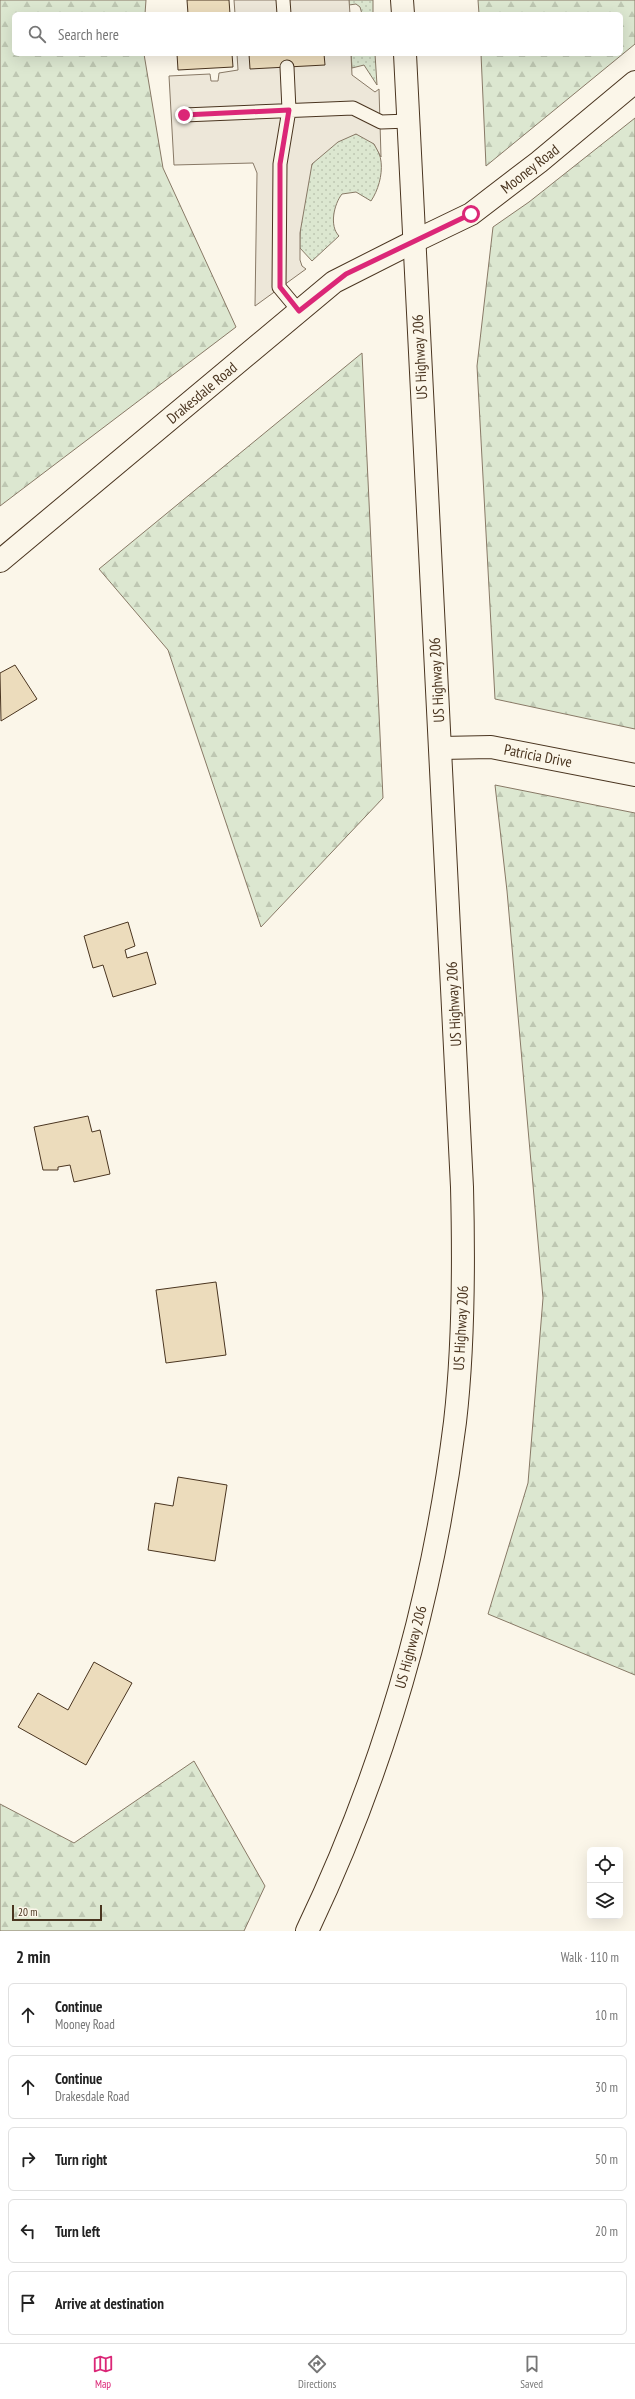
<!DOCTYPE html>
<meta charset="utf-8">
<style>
:root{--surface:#fff;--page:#f2f2f2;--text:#222;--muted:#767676;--line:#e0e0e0;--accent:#db2777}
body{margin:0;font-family:"PT Sans Narrow",sans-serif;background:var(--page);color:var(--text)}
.controls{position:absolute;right:12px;bottom:12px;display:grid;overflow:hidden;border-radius:6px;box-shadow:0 4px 16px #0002}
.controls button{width:36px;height:36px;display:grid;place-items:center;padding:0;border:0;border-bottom:1px solid var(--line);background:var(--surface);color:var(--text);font:20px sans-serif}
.scale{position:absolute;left:12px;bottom:10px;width:90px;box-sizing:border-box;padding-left:4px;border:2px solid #4a3520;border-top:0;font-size:11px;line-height:14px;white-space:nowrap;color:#4a3520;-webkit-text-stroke:3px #fbf6e9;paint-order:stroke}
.stop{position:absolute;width:12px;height:12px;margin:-9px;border:3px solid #db2777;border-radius:50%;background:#fff}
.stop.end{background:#db2777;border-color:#fff;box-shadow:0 1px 4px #0008}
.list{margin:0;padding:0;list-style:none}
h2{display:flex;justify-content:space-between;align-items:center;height:52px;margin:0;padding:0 16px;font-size:17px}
h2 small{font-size:13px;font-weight:400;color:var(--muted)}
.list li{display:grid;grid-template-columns:26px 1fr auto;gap:12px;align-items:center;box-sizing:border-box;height:64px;margin:0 8px 8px;padding:0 8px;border:1px solid var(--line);border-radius:6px}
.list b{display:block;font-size:15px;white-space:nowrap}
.list p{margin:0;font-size:13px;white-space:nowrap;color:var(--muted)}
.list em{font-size:13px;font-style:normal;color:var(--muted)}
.icon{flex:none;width:22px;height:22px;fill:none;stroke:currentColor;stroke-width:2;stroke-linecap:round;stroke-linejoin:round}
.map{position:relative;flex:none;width:635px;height:1931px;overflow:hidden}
.search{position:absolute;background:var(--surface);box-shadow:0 4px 16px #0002;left:12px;right:12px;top:12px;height:44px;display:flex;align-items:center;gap:10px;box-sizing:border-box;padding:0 14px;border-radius:6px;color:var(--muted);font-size:15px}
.sheet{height:412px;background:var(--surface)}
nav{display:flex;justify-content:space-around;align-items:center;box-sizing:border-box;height:56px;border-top:1px solid var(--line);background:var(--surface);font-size:11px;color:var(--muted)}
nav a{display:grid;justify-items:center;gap:2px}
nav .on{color:var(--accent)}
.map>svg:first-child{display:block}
</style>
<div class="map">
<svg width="635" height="1931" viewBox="0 0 635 1931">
<defs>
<pattern id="grass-dots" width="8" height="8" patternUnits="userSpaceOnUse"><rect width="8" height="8" fill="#dce7d0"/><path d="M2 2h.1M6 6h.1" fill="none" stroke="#bec7b2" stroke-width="1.8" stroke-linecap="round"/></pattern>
<pattern id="forest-firs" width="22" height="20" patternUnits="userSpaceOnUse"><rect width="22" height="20" fill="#dce7d0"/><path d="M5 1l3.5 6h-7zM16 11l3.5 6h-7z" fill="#bec7b2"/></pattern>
</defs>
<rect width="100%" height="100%" fill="#fbf6e9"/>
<path fill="url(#grass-dots)" stroke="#887966" d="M349,0H373V14H362L360,7L356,4L349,5Z
M351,54H375L377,85L364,65L352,68Z
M356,134C389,141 385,180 371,201L356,192L342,194C334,204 329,226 339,236L312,261L300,248C299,231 304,176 313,163C322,151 341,136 356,134Z"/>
<path fill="url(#forest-firs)" stroke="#887966" d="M0,0H146L145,14H14V54H144L163,168L236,327L0,506Z
M478,0H635V44L486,166L481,54H621V14H479Z
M635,118V729L495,699L477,366L493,227L529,202Z
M362,353L383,798L261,927L168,650L99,569Z
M495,785L635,813V1675L488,1614L528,1483L543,1298L507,891Z
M194,1761L265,1886L244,1931H0V1804L74,1843Z"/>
<path fill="#ede7d9" stroke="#887966" d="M234,0H349L350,14H235Z
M237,54H351L352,75L375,92L379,89L381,157L374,144L356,134L338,142L312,164L300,233V260L302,266L306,269L255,306L257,173L253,163L174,165L169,76L210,74L211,81H218L219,73L238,70Z"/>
<path fill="#ecdcbc" stroke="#4a3520" d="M187,0H229L230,14H188Z
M177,54H232L233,67L178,70Z
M249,54H324L325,65L250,69Z
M15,665L37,699L1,721L0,673Z
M128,922L135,946L125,950L127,958L147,952L156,984L113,997L103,965L93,968L84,936Z
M88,1116L92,1132L100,1130L110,1174L74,1182L70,1165L58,1167V1170H43L34,1127Z
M216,1282L226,1355L166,1363L156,1290Z
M178,1477L227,1485L215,1561L148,1550L155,1503L173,1506Z
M94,1662L132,1683L86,1765L18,1727L38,1693L68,1710Z"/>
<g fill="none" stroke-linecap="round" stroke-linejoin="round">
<defs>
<path id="service" d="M283,0L284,14
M287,67L289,110L280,164L279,287L299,311
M184,115L353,108L381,122L409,121"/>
<path id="minor" d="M441,748L491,747L635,775"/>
<path id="tertiary" d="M415,241L471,214L539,162L635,82"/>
<path id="secondary" d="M0,561L334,282L415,241"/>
<path id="trunk" d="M402,0L403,14
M307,1931C384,1770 433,1599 455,1422C464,1344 464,1265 462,1187L405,54"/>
</defs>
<use href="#service" stroke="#4a3520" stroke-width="15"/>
<use href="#minor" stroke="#4a3520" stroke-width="24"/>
<use href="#tertiary" stroke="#4a3520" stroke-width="24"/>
<use href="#secondary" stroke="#4a3520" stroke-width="24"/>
<use href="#trunk" stroke="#4a3520" stroke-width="24"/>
<use href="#service" stroke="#fbf6e9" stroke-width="13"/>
<use href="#minor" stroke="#fbf6e9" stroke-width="22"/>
<use href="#tertiary" stroke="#fbf6e9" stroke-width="22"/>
<use href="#secondary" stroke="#fbf6e9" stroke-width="22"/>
<use href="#trunk" stroke="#fbf6e9" stroke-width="22"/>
</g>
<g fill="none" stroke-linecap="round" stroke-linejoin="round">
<path stroke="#db2777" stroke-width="5" d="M184,115L289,110L280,164V287L299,311L346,274L471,214"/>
</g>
<g text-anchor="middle" stroke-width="3" stroke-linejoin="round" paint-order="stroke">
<g font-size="15" fill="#4a3520" stroke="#fbf6e9">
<text transform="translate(530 169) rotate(-38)" y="5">Mooney Road</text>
<text transform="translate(420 357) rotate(-93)" y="5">US Highway 206</text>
<text transform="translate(202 393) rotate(-40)" y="5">Drakesdale Road</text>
<text transform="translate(437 680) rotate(-93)" y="5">US Highway 206</text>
<text transform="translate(538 756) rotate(11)" y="5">Patricia Drive</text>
<text transform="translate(454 1004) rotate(-93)" y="5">US Highway 206</text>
<text transform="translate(461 1328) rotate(-87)" y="5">US Highway 206</text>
<text transform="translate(411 1647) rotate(-75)" y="5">US Highway 206</text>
</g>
</g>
</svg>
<div class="controls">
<button><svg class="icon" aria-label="locate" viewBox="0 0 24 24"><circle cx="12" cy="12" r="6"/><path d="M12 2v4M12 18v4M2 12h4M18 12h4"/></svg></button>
<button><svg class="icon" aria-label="layers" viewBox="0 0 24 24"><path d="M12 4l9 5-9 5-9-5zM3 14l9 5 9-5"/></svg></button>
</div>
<div class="scale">20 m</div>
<div class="stop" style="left:471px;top:214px"></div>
<div class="stop end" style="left:184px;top:115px"></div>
<div class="search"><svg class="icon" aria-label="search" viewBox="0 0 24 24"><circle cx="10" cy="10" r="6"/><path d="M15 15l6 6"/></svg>Search here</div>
</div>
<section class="sheet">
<h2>2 min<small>Walk · 110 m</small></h2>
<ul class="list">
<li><svg class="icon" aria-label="ahead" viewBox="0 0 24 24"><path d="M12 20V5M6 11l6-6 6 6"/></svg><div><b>Continue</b><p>Mooney Road</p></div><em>10 m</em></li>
<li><svg class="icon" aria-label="ahead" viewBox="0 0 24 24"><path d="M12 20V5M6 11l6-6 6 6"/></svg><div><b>Continue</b><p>Drakesdale Road</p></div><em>30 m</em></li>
<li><svg class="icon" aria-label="right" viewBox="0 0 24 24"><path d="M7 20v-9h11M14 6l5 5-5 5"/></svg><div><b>Turn right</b></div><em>50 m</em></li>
<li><svg class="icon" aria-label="left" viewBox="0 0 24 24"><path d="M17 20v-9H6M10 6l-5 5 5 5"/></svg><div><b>Turn left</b></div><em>20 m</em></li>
<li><svg class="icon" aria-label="arrive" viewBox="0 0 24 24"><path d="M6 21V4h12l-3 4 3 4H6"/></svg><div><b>Arrive at destination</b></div></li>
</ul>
</section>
<nav>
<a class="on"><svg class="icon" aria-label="map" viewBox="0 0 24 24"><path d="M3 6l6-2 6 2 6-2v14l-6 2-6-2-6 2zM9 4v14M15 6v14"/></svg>Map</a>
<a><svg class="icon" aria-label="directions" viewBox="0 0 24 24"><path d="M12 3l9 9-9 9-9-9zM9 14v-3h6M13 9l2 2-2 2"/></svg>Directions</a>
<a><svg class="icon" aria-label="saved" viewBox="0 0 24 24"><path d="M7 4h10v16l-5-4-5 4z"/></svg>Saved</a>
</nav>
